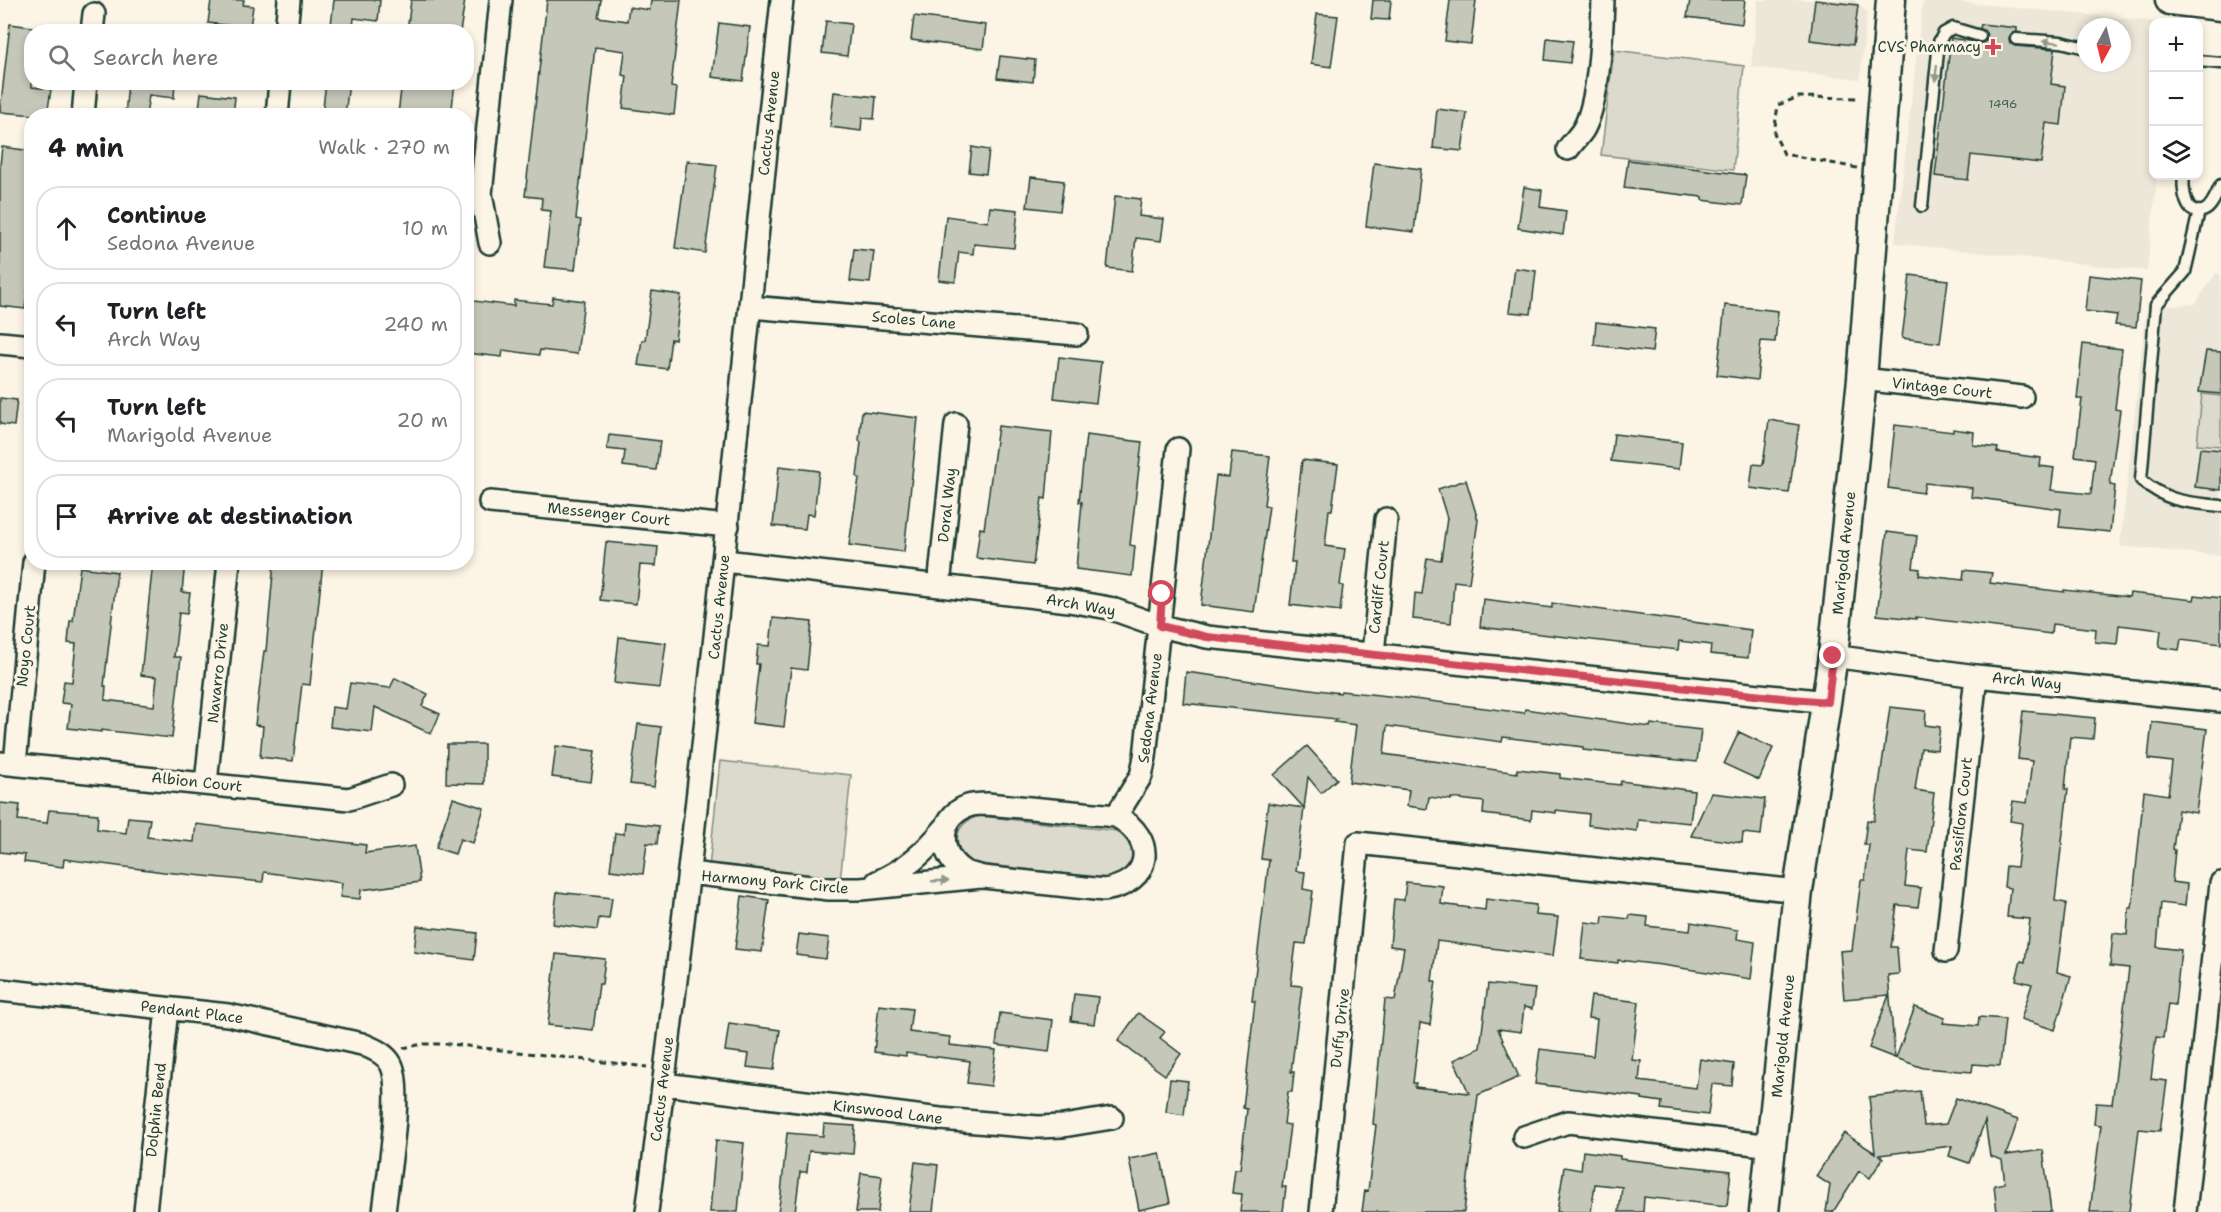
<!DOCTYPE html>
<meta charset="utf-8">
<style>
:root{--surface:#fff;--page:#f6f6f6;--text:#202124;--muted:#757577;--line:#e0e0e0}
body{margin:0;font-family:"Shantell Sans",sans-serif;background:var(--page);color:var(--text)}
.controls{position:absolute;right:18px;top:18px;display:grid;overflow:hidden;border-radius:12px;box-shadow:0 3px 9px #0003}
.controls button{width:54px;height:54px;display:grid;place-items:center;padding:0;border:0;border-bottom:2px solid var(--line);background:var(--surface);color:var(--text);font:30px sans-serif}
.compass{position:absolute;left:2077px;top:18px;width:54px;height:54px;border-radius:50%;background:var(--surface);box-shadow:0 3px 9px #0003;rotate:187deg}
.stop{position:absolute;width:18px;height:18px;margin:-14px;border:4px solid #d1495b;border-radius:50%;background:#fff}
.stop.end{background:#d1495b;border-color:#fff;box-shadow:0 2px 6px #0008}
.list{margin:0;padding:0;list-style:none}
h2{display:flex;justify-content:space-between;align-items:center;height:78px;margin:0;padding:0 24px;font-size:26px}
h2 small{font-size:20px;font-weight:400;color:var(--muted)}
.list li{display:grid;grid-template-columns:39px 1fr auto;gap:18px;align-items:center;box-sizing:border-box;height:84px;margin:0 12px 12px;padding:0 12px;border:2px solid var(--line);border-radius:24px}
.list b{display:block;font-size:22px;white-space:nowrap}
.list p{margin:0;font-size:20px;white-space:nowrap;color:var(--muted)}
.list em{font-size:20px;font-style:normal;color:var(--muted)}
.icon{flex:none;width:33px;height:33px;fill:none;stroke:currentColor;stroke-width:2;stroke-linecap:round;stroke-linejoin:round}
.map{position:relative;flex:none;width:2221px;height:1212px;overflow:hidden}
.search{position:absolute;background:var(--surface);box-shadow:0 3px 9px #0003;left:24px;top:24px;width:450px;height:66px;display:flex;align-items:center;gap:15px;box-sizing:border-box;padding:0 21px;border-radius:24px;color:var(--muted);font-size:22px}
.panel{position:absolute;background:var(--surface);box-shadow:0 3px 9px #0003;left:24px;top:108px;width:450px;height:462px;border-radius:24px}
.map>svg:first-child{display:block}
</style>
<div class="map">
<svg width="2221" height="1212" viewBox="0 0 2221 1212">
<rect width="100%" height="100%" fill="#fcf5e5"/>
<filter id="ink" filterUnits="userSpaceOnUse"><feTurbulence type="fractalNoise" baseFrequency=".0167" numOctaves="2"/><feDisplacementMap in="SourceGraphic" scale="12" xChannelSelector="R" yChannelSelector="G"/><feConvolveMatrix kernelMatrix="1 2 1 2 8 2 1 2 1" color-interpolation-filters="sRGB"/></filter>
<g filter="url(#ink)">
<path fill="#ece7d8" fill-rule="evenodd" d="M1758,0H1854L1867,12L1860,79L1751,67Z
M1923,0H1940L2158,22H2154V176H2157L2147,271L1895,243ZM2086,27H2122V63H2086Z
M2216,273L2221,275V556L2120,546L2147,303L2170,306L2195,304Z"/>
<path fill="#dcdacc" stroke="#7e8c80" stroke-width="1.5" d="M1614,50L1744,66L1733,170L1601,155Z
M2202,394L2221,396V446L2197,444Z
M720,761L851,775L840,882L709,868Z
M980,816L1118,831C1137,840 1137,852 1131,870L1109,879L972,863C950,848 953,822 980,816Z"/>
<path fill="#c5c7b9" stroke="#1f3d34" stroke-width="1.5" d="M211,0H244L243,5L253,6L250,28L208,23Z
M334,0H380L378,21L354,18L353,27L331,25Z
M411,0H465L460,32H407Z
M547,0H601L598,17L627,21L629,7L650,10L651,0H681L671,87L677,88L674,115L623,108L627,76L622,75L625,51L595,47L576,219L581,220L575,270L544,267L551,211L541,210L542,198L525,196Z
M1373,0H1391L1389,20L1371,19Z
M1450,0H1476L1471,44L1445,41Z
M1690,0H1745L1742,24L1687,17Z
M1815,0L1858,5L1853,45L1810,40Z
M1317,14L1338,16L1331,67L1311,64Z
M914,16L986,25L983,49L911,40Z
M826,21L851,24L847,56L822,53Z
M719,23L750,27L743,81L712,77Z
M10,24L32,27V87L51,89L47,116L0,112Z
M1981,24L2017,28V32L2012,33L2009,38L2010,43L2015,46L2055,49L2051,84L2065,86L2061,125L2046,123L2041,163L1971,155L1968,180L1935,176L1951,38L1982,43L1986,41L1987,35L1980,28Z
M1547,38L1573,41L1570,63L1545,60Z
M1000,56L1035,60L1033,82L997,78Z
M128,82H175L174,98L149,95L146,116H125Z
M326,82H349L345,116H322Z
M402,82H455L451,116L398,114Z
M834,92L876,97L874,119L862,118L861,131L830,127Z
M201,93L235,97L233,116H198Z
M1437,109L1467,113L1462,151L1433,148Z
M2,147L32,151L30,207H32V254L25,309L0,306V165Z
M972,147L989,150L986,174L969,172Z
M1628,160L1746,175L1742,205L1702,200V197L1624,188Z
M687,161L717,165L705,253L675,248Z
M1374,163L1421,169L1414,232L1366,226Z
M1031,177L1064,181L1060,211L1027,207Z
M1524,187L1542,190L1540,207L1566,211L1563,235L1518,228Z
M1115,196L1141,199L1139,216L1164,219L1161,241L1136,238L1132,271L1107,268Z
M990,207L1018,210L1014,248L974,244L973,254L959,252L955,282L939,280L946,216L988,222Z
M854,249L874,251L870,283L850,281Z
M1515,268L1536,271L1531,314L1509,312Z
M1910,275L1948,280L1940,343L1902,338Z
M2089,275L2141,281L2136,327L2115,325L2117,315L2085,311Z
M652,291L681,295L675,340L671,339L667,369L638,365L642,340H645Z
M553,297L584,301L577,354L540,350L539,355L503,350L502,357L466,353V300L514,306V300L552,304Z
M1725,305L1778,311L1775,342L1761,341L1757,380L1717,375Z
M1596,322L1655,329L1652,352L1594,345Z
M2083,344L2122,349L2115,409L2120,410L2110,485L2115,486L2110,532L2059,527L2061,509L1971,497L1972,488L1925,483L1923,493L1888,488L1895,425L1953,432V429L1974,432L1973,445L1998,448L1997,452L2041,458L2040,466L2054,468L2051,490L2091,494L2095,459L2075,456L2082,399H2077Z
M2206,351L2221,352V394L2199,392Z
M1059,357L1101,362L1096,403L1054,398Z
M0,398L17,400L14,426L0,424Z
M862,411L918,418L904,552L849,545L859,478L857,477L861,442L859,441Z
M1769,420L1799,425L1789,493L1750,488L1753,464L1763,465Z
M998,426L1052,432L1046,499L1042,498L1033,565L976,558L980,528L984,529Z
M1614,434L1682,442L1679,469L1611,461Z
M609,435L660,441L656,470L623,466L625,451L607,449Z
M1086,435L1142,442L1130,545L1135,546L1132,576L1076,569L1082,502H1079Z
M2200,448L2221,450V490L2195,487Z
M1232,452L1270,456L1264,505L1269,506L1254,612L1201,605L1216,476L1229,477Z
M1302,460L1338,464L1332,510H1329L1325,546L1345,549L1340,585L1343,586L1340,611L1290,605L1295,562H1291Z
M779,466L819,471L814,515L807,514L805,529L773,526Z
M1466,480L1478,520L1469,583L1454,581L1451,623L1413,619L1415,593L1422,594L1427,558L1441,560L1447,518L1438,489Z
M1887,532L1917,536L1913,568L1920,569L1919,575L1963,580L1964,570L1992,573L1990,583L2064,592V590L2129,597L2130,593L2194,600L2195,595L2221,598V644L2181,639L2179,650L2159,647L2161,630L2119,625L2117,644L2095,642L2096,629L2052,624L2051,634L1916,617V619L1877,615Z
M606,542L658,547L656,566L640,565L636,604L600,600Z
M153,562H185L182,592L190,593L187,614L179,613L174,657H181L172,738L101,730V732L68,728L71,704L61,703L64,681L72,682L76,644L68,643L70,621H73L80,567L117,572L104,686H106L105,700L154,706L157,677L141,675Z
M274,562H323L310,685L302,684L293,761L260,757L263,726L255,725L264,651H266Z
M1483,599L1552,608V603L1751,630L1748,658L1710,654L1711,645L1679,641L1678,650L1480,627Z
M773,618L812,622L807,670L791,668L784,727L752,723L759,664H756L758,645L770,646Z
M619,637L666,643L660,688L614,683Z
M1186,672L1340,693L1341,691L1398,697L1524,713L1525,709L1650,727L1651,724L1701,730L1697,762L1583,750V747L1503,737L1502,742L1387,726L1384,754L1517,773V769L1560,774V778L1620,785L1621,781L1694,791L1690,823L1660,820V822L1638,820L1637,831L1588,825L1589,814L1556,810V813L1532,810L1531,820L1483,814L1484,802L1451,798V800L1429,797L1427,809L1407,806L1409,790L1349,782L1356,725L1334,722L1337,719L1183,703Z
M395,678L428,694L422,706L440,714L431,734L375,707L372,732L330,727L332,707L346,709L350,683L390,688Z
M1890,707L1926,711L1925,725L1940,727L1937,750L1921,748L1915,790L1934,793L1927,852L1909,850L1905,886L1921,888L1918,907L1897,905L1891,947H1897L1899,974L1888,975L1895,1058L1869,1048L1889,995L1844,999L1840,951L1852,950L1861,880H1865L1869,845L1864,844L1867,820L1874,821Z
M2023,711L2095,718L2093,739L2070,737L2065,789H2068L2055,901L2066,903L2057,972L2071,976L2055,1030L2021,1019L2032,984L2016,980L2021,961L2025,962L2030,919L2007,917L2010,888L2004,887L2006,866L2017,867L2022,823L2010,821L2013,801L2027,803L2032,761L2018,759Z
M2152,722L2207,729L2196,813L2178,810L2173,849L2175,850L2172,882L2187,884L2185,906L2161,903L2157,947L2181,950L2175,1005L2168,1004L2163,1038L2156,1037L2151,1079L2167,1081L2160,1131L2139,1129L2129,1212H2090L2101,1125L2094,1124L2096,1103L2112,1104L2129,968L2110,966L2113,933L2127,935L2129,908H2132L2144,791L2168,795L2172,762L2148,759Z
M638,724L661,727L654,787L630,784Z
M1739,732L1773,748L1759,780L1724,764Z
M447,744H484V784L446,783Z
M556,746L595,751L591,782L552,777Z
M1307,746L1337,779L1321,793L1308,777L1296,871L1305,872L1303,889L1313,891L1306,944L1296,943L1291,985L1302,986L1291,1072H1294L1292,1092H1288L1284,1124L1290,1125L1282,1187H1286L1283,1212H1240L1242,1194L1232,1193L1235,1169H1240L1247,1109L1243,1108L1255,1001H1252L1269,860L1261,859L1268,803L1304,808L1274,775Z
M1711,793L1765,799L1761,835L1743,833L1742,843L1691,836Z
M453,798L484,808L473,843L460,839L455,854L436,848Z
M0,803L20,805L18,820L47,823L49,810L98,814L97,829L126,833L128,817L150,819L147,837L173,840L194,842L196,824L366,845L365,853L415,846L420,882L361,890L360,899L340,897L342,883L264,872L263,882L164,872L64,859L63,867L24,862L25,855L0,852Z
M625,822L659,826L657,844L647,843L643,874L610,870L615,833L624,834Z
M1406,882L1443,886L1441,904L1485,910L1486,899L1536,905L1535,915L1558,917L1553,956L1437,941L1432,981H1436L1430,1025L1420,1023L1413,1083H1416L1415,1087L1469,1093L1454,1060L1480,1048L1488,984L1535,989L1532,1009L1524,1007L1521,1032L1498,1029L1519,1077L1478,1095L1464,1212H1362L1365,1190L1368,1191L1376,1125L1373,1124L1385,999L1395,1000L1404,948L1390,946L1394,899L1404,900Z
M557,892L612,898L609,919L599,918L597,930L553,924Z
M742,896L769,900L762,952L735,949Z
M1630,915L1648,917L1647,926L1690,931L1691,922L1738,930L1737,939L1755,942L1751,979L1662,965L1618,960V963L1581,959L1585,922L1602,924L1603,916L1629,919Z
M417,926L477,933L474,960L414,952Z
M799,934L829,938L826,959L796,955Z
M556,954L605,959L602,984H599L593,1030L548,1025Z
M1074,994L1098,997L1094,1024L1071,1021Z
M1591,996L1639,1002L1632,1060L1641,1061L1639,1081L1696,1088L1700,1059L1734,1064L1732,1086L1712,1084L1708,1115L1661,1109L1662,1102L1642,1099V1097L1535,1084L1540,1049L1593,1056L1597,1019L1588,1018Z
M879,1005L912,1009L909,1032L950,1037L949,1045L996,1050L991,1086L967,1083L970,1061L906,1053V1056L874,1052Z
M1915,1007L1945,1018L1943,1023L1978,1026L1979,1017L2005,1019L2000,1066L1973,1064L1972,1072L1923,1068L1896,1058Z
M1000,1013L1053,1020L1049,1052L996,1045Z
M1138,1013L1165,1032L1160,1038L1181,1054L1165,1075L1118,1041Z
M729,1023L780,1030L774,1070L747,1067L749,1054L725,1051Z
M1170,1079L1188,1081L1184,1115L1166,1112Z
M1920,1091L1924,1126L1946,1124L1956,1098L2018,1120L2006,1155L2043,1150L2051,1212H1997L1994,1185L2005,1183L2002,1160L1990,1156L1985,1121L1969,1163L1949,1156L1952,1146L1879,1155L1883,1158L1870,1178L1859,1171L1833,1212H1826L1830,1185L1816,1176L1844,1133L1875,1153L1869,1097Z
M824,1124L855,1126L853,1154L809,1151L807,1172H800L795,1212H778L781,1194L787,1133L823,1136Z
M716,1140L744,1143L738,1212H710Z
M1583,1151L1620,1156V1159L1731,1171L1727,1206L1644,1197L1643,1212H1619L1622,1187L1595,1184L1591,1212H1557L1564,1167L1581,1170Z
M1160,1153L1170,1203L1139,1210L1129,1159Z
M915,1162L938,1165L933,1212H909Z
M861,1173L882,1176L878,1212H856Z"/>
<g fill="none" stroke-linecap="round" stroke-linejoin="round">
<defs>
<path id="lane" d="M2016,39L2061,42L2086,48
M2198,61L2221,63
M2184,176C2182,187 2185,220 2205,210C2213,206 2217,192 2221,185
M1922,206L1939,42L1944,33L1953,28L1980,36
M2199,211L2185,272L2156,305L2141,480C2169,503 2187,502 2221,506"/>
<path id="street" d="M92,32L94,14
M286,32L289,0
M83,116L86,82
M277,116L280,82
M1568,149C1573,142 1579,136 1583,130C1599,103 1602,33 1603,0
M490,243L481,194L501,0
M750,307L1077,334
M0,343L32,346
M1862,379L2022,397
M490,502L728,526
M725,561L1069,601L1109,608L1160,626L1207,637L1828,702
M939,586L956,424
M1373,654L1386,519
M1833,656L1976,676L2221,701
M0,763L349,799L391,785
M15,764L34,562
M206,783L229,562
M987,804L1116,816C1158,839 1152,883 1104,890L983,877C977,875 970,874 965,872C937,856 937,817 968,806C974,804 981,804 987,804Z
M1116,816L1141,776L1145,757L1178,449
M689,873L829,889H861L981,877
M877,882C905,870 924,853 944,829
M1946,951L1976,676
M0,990L228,1015L362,1044C373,1049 385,1053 391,1064C404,1088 387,1182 384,1212
M664,1084L940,1119L1038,1127L1063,1126L1112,1118
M1524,1137L1568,1122L1772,1146
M145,1212L167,1009
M647,1212C700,809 739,404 782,0
M1321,1212L1358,843L1798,891
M2185,1212L2221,883"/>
<path id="secondary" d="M2170,0L2221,6
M1764,1212L1798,891L1833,656L1862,379L1891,0"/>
</defs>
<use href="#lane" stroke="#1f3d34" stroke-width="15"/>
<use href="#street" stroke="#1f3d34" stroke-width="26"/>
<use href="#secondary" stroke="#1f3d34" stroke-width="33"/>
<path stroke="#1f3d34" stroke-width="3" stroke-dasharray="6 4.5" stroke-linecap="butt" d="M1857,168L1784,154L1774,133L1778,105L1799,97L1860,98
M403,1048L423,1044H450L647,1067"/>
<use href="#lane" stroke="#fcf5e5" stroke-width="10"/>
<use href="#street" stroke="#fcf5e5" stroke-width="21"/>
<use href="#secondary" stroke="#fcf5e5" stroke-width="28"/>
</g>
<defs><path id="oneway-solid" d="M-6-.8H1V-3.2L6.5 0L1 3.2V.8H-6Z" transform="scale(1.5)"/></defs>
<g fill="#8e998c">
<use href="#oneway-solid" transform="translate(2051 42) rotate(-176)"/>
<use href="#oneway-solid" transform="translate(1936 73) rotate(96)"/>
<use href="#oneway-solid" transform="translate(940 881) rotate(-2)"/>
</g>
</g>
<g fill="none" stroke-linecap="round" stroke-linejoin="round" filter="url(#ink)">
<path stroke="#d1495b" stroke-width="8" d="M1162,594L1160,626L1207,637L1792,699L1828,702L1833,656"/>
</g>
<path fill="#d1495b" stroke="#fcf5e5" stroke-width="2" d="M1990 38h6v6h6v6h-6v6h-6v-6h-6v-6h6z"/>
<g text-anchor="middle" stroke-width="6" stroke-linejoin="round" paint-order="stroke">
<g font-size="12" fill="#486055">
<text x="2003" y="108">1496</text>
</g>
<g font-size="15" fill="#1f3d34" stroke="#fcf5e5" text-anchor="end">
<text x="1981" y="52">CVS Pharmacy</text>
</g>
<g font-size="15" fill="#1f3d34" stroke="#fcf5e5">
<text transform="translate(769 123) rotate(-84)" y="5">Cactus Avenue</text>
<text transform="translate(914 320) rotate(5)" y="5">Scoles Lane</text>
<text transform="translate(1942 388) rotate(6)" y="5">Vintage Court</text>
<text transform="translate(947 505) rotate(-84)" y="5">Doral Way</text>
<text transform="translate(609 514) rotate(6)" y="5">Messenger Court</text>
<text transform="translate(1844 553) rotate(-84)" y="5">Marigold Avenue</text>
<text transform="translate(1379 587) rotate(-84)" y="5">Cardiff Court</text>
<text transform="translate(1081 605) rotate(10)" y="5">Arch Way</text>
<text transform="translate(719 607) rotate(-84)" y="5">Cactus Avenue</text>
<text transform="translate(26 646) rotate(-84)" y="5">Noyo Court</text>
<text transform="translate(218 673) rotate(-84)" y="5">Navarro Drive</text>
<text transform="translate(2027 681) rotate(6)" y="5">Arch Way</text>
<text transform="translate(1150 708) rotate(-83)" y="5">Sedona Avenue</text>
<text transform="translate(197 782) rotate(6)" y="5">Albion Court</text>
<text transform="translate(1961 814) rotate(-84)" y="5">Passiflora Court</text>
<text transform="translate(775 882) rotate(5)" y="5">Harmony Park Circle</text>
<text transform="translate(192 1012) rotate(7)" y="5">Pendant Place</text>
<text transform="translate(1340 1028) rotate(-84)" y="5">Duffy Drive</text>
<text transform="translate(1783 1036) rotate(-84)" y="5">Marigold Avenue</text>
<text transform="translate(662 1089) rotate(-83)" y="5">Cactus Avenue</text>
<text transform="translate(156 1110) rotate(-84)" y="5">Dolphin Bend</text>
<text transform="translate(888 1112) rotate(7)" y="5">Kinswood Lane</text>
</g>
</g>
</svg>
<div class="controls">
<button>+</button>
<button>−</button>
<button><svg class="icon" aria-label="layers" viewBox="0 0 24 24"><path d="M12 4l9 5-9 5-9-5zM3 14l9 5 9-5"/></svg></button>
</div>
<svg class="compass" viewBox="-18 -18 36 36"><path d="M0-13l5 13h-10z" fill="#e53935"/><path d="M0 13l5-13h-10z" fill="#757577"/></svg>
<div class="stop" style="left:1162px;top:594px"></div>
<div class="stop end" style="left:1833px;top:656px"></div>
<div class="search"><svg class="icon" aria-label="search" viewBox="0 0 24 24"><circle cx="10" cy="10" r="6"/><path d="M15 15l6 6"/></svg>Search here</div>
<section class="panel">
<h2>4 min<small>Walk · 270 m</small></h2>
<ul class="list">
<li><svg class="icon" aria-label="ahead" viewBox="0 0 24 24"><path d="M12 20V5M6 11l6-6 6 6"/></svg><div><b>Continue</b><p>Sedona Avenue</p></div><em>10 m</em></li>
<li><svg class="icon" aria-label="left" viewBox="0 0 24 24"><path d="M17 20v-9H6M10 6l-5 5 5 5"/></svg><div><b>Turn left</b><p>Arch Way</p></div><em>240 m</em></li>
<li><svg class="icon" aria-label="left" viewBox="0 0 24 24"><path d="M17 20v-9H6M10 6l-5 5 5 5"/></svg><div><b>Turn left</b><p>Marigold Avenue</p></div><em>20 m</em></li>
<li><svg class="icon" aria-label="arrive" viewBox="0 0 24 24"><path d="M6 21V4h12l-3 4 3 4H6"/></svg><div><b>Arrive at destination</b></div></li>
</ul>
</section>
</div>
